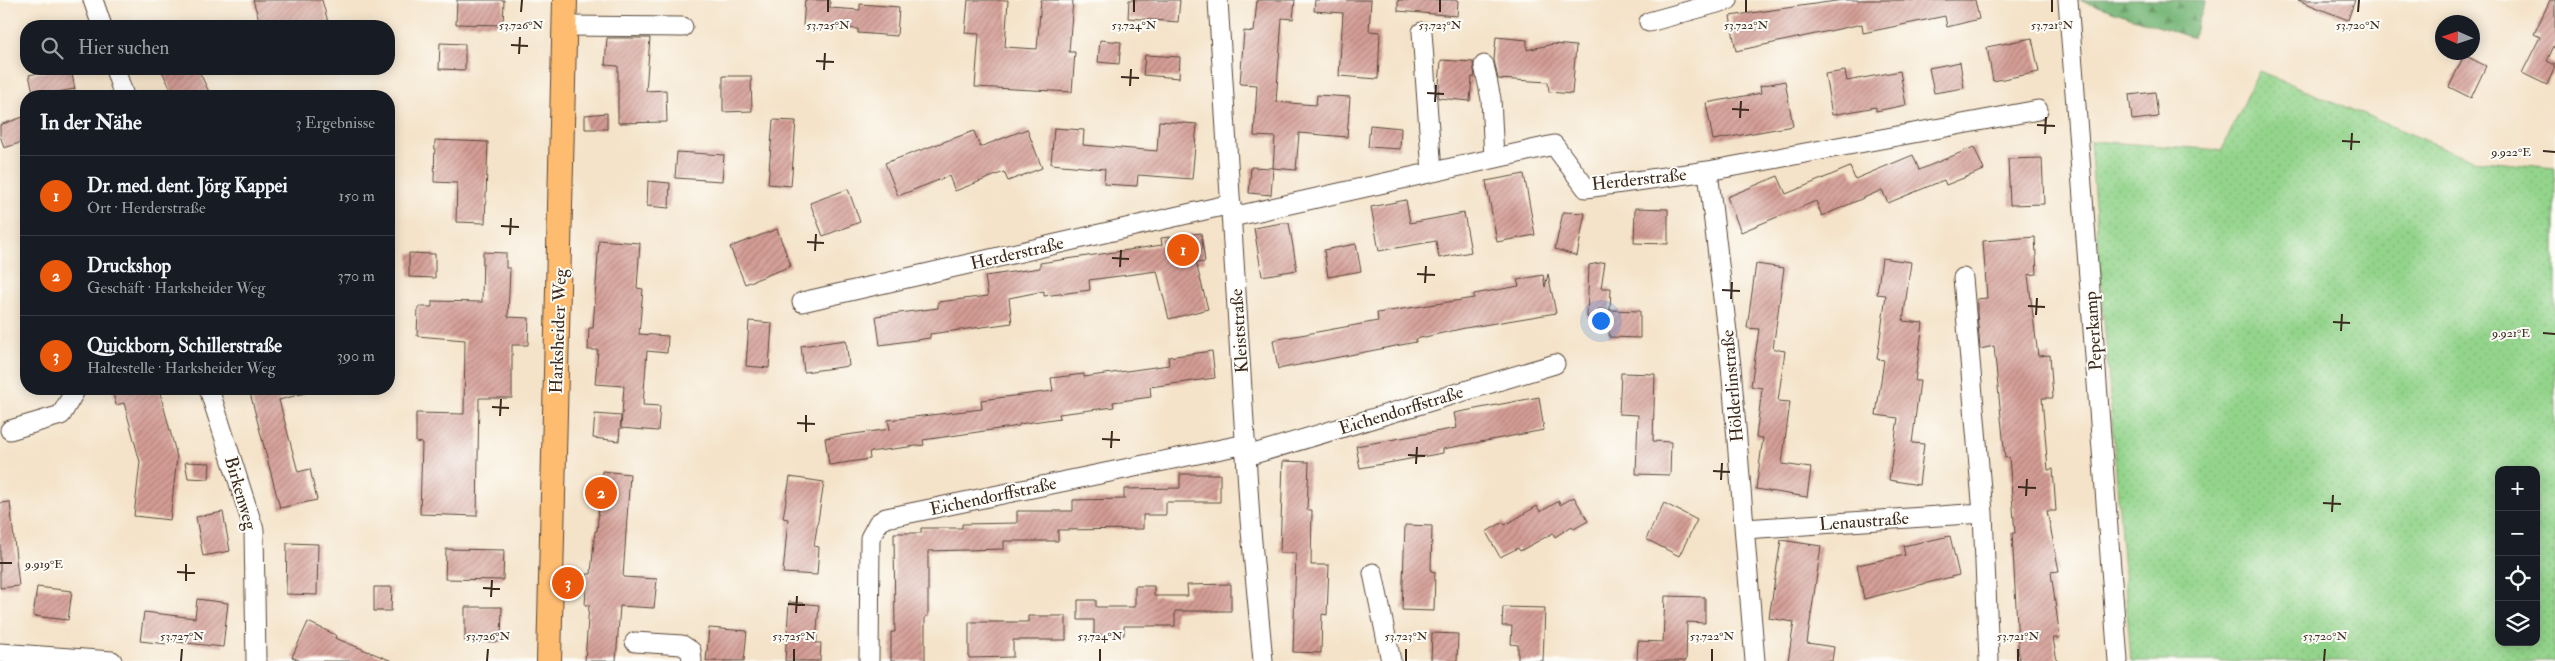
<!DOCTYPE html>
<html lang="de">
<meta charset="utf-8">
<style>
:root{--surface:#171b24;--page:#242831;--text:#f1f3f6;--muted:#9ea1a6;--line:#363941;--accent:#ea580c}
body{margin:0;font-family:"IM FELL Double Pica",serif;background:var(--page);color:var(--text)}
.controls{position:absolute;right:15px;bottom:15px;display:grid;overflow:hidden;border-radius:10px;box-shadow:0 2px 12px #0003}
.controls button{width:45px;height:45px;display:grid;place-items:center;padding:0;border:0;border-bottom:1px solid var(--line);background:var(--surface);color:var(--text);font:25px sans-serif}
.compass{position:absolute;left:2435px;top:15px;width:45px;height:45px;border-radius:50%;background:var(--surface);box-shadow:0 2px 12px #0003;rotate:273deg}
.you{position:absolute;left:1600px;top:320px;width:18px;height:18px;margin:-12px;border:4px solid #fff;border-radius:50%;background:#1a73e8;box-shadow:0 0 0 8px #1a73e833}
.badge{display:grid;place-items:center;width:32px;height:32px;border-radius:50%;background:var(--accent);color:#fff;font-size:16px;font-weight:700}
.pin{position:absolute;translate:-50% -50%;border:2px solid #fff;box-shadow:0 1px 5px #0006}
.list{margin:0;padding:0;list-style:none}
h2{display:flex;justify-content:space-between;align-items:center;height:65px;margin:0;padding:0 20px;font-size:21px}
h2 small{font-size:16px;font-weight:400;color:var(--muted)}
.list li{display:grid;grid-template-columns:32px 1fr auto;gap:15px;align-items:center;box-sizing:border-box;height:80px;padding:0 20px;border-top:1px solid var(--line)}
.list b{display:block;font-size:19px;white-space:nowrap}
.list p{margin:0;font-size:16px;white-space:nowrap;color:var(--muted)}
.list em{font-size:16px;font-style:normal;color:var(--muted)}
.icon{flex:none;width:28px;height:28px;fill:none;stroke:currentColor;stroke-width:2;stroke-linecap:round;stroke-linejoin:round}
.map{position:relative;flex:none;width:2555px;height:661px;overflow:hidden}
.search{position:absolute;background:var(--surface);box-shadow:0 2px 12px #0003;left:20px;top:20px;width:375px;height:55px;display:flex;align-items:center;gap:12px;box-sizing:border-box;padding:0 18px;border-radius:20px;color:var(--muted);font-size:19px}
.panel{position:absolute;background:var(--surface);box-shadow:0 2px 12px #0003;left:20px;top:90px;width:375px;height:305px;border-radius:20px}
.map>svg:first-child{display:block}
</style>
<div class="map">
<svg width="2555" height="661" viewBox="0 0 2555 661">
<defs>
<pattern id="grass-dots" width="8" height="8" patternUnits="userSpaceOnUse" patternTransform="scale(1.25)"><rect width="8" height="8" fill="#93d48b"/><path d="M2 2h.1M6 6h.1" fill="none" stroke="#80b678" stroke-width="1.8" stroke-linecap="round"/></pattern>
<pattern id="forest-firs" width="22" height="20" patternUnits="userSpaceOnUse" patternTransform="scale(1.25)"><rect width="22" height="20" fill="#76b677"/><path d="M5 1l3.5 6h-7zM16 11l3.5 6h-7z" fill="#629461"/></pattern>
<pattern id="building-hatch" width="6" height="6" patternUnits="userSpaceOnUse" patternTransform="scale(1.25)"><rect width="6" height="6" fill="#d49d95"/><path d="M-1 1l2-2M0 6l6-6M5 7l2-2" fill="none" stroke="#ad8079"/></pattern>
</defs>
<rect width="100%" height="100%" fill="#fdfcf7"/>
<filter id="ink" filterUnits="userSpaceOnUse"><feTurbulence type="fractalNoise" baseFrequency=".02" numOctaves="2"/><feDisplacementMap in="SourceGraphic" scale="10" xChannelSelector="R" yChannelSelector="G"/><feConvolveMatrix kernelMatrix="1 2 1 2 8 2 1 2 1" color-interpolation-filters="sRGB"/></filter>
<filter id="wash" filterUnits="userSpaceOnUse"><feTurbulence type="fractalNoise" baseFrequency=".0096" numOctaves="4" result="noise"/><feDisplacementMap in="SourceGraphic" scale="20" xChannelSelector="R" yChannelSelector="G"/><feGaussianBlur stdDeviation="1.12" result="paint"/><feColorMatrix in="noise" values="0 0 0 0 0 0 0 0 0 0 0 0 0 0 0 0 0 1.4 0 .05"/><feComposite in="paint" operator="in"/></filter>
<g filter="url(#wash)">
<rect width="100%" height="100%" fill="#f4e3c9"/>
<path fill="url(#grass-dots)" stroke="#677f54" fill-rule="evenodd" d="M2259,71L2473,160L2555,168V661H2131L2090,141L2222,150ZM2499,470H2536V642H2499Z"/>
<path fill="url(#forest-firs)" stroke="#58704a" d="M2079,0H2206L2193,38Z"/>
<g id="blocks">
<path fill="url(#building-hatch)" d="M253,0H322L329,26H261Z
M457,0H504L503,25L456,24Z
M805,0H830V8L860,10V4L899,7L897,36L858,33V29L803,26Z
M968,0H1008L1005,47L1037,49L1041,0H1073L1069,52H1075L1072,92L975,87L979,34L965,33Z
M1129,0H1180L1178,22L1128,18Z
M1257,0H1295L1293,19L1282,18L1276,102L1316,105L1317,95L1350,97L1347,137L1299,133L1296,170L1273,168L1275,137L1254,136L1257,85L1240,84L1244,31L1254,32Z
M1315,0H1371L1369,31L1380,32L1378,79L1339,76L1343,13L1314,11Z
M1398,0H1458L1457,16L1398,11Z
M1843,0H1975L1979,19L1947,27L1945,16L1863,33L1862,24L1736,51L1730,16Z
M2298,0H2355L2348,20Z
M2550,0H2555V44L2547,61L2555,65V67L2547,85L2522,73L2540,37L2534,34Z
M1496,37L1527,40V50L1553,44L1576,46L1572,94L1549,92L1548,82L1498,79L1494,60Z
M607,38H650L646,91L666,90L667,122L618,123V66L605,65Z
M2032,38L2039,72L1993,81L1987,47Z
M1100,40L1121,42L1119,64L1098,62Z
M440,43L465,44V70L439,69Z
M1145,55L1180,57L1179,78L1143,75Z
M2464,55L2486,66L2471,98L2449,87Z
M1441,60L1473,62L1475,77H1472L1470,101L1438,98Z
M1960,62L1964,88L1934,93L1929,68Z
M56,69H71L75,89L34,96L29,75Z
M161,69H198L211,96H174Z
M1845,71L1847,81L1900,71L1906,105L1876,111V107L1832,115L1825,74Z
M723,76H751L752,111L723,112Z
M1785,81L1793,126L1713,140L1706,103L1761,93L1760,86Z
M2155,92L2158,117L2132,120L2129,95Z
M607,113V129H585V115Z
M26,116V141L4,148L0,135V125Z
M773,120L796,121L791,186L768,184Z
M1159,121L1197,124L1192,179L1138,175L1137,186L1104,184L1105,169L1051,164L1054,128L1084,130L1083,145L1157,151Z
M1370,125L1401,128L1400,149L1368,147Z
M1027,129L1042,168L1008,181L1004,172L955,191L949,176L898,196L885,163L974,131L980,147Z
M435,140L488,142L485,223L456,222L457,183L434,182Z
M1974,147L1984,170L1946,185L1944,180L1888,203L1882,190L1822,216L1816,201L1741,232L1727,197L1778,176L1786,194L1850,167L1855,179L1913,155L1919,170Z
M677,152L724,155L722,181L675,178Z
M2042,158L2044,204L2010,205L2008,159Z
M1251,167L1273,168L1271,195L1249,193Z
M1524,174L1535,235L1497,242L1486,181Z
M648,181L670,183L669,208L647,206Z
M848,189L860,222L823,236L810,203Z
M1406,200L1410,223L1464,213L1471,252L1439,258L1436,241L1379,251L1371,207Z
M1635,208L1668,209V244L1634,243Z
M1563,212L1585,213L1577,256L1555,249Z
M1282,223H1289L1297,270L1262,276L1254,228Z
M777,229L791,266L745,284L730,247Z
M1201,233L1205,262L1196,263L1208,309L1169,319L1157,271L1089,280L1090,290L1044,296V291L1009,298L1012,323L930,334V338L880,345L876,316L938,308V302L988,296L985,276L1040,268V263L1162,245L1161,238Z
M2035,237L2037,274L2028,275L2038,356L2050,355L2053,398H2042L2048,470L2053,469L2056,511H2047L2059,571L2051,572L2060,638H2053L2057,661H2019L2012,533H2015L2009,457L2005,458L1994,346L1980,349L1977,314V299L1987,298L1983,241Z
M599,240L640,243L637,288L643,289L639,334L668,336L667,353L647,351L643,405L660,406L658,431L621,428L624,386L595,384L598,350H588L589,328H593Z
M1356,244L1361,271L1328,277L1324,250Z
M483,252L506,253V268H510L508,317L529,318L528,345H512V398H479L477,516L420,514L422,443L416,442V413L464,414L465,340L417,336L418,307H432V301L482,302Z
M409,253L435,254V278L409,277Z
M1882,258L1911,262L1903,321L1923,323L1915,381H1920L1912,443L1924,444L1919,485L1889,480L1898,418L1876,415L1884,360L1877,359L1886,295L1877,294Z
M1605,262L1601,288H1611L1610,310L1598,309L1597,318L1587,317L1589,265Z
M1756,264L1784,268L1773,349L1785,351L1778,401L1790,402L1782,464L1811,468L1807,497L1756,489L1763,438L1756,437L1762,388L1751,386L1759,329L1747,328Z
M1548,274L1556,313L1465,328L1416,339V342L1278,369L1273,340L1378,321L1377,313L1474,298V294L1519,286L1517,280L1543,275L1545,287Z
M1610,310L1640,311V338L1609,337Z
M749,321L772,323L769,368L746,366Z
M846,340L849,366L804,372L801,346Z
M1212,351L1215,378L1150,387L1151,397L1113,402L1114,407L1059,414L1060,418L1019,424V426L923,440L924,445L869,452L870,459L829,465L825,438L890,429L888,420L982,409L981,400L1053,391L1051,378L1084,374V377L1169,365L1168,357Z
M1621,373L1655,374L1653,441L1671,442L1670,475L1636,474L1638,415L1619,414Z
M112,389H159L177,457L170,520L134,516L140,462L124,403L116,405Z
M249,389H305V393L279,400L298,472L310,469L317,500L280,508Z
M1539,397L1544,430L1443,449V453L1360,468L1356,446L1457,428L1454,413Z
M595,414L621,416L619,441L593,438Z
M1283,461L1309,462L1307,510H1312L1311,565H1329L1327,615L1322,614L1321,653L1293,652L1296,553H1280Z
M185,462L210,463L209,479L188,478Z
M602,471L630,474L623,577L657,579L654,608L620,606L616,661H585L589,605H585L587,574H591L595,531H597Z
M1180,474H1220V502H1166V515H1143V529L1058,530V541H1004V549L928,551V616L925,617V661H891V632H895L894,533H921V528H962V524L1017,523V511H1073V500L1124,499V489L1180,488Z
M790,477L824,482L814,546L819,547L817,575L783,573L788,519L783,518Z
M1574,497L1588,521L1574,529L1572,526L1555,537L1553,533L1520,551L1518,548L1500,557L1486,532L1503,522L1505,525L1537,506L1540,512L1559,501L1560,505Z
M10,502L19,586L0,588V503Z
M1664,503L1697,520L1679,556L1646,539Z
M223,512L230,551L203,556L196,517Z
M1405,525L1432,526L1431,571L1435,572L1434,611L1402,610Z
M1950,536L1959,575L1864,599L1857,565L1905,555L1903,546Z
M1781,540L1821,546L1807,643L1834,647L1832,661H1788L1794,622L1769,618Z
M287,543L318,544L317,595L286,594Z
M446,549L504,550L503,580L445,579Z
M1231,584V611H1175V626H1124V635H1094V620H1078V600H1096V607H1135V586H1154V596H1188L1187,585Z
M37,587L72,591L68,620L33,616Z
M374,587H392L391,611H374Z
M1665,596L1705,597V623L1687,622L1686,661H1637L1638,641L1663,642Z
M197,599L228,603L223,647L168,641L167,644L140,641L144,612L195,618Z
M789,602L819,605L816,643H821L820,661H785Z
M465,607H502L501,642L465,641Z
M1503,607L1545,608L1543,661H1518V645L1511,644L1512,626H1502Z
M1028,616H1066V640H1013V657L969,658V622H1028Z
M308,622L336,635L335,638L392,661H301L292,657Z
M709,628L747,631L744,661H706Z
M1432,633L1458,634L1457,661H1431Z"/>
</g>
</g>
<g filter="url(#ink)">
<use href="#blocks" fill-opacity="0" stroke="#574638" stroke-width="1"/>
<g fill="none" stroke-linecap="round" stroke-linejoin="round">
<defs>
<path id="minor" d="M93,0L102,26
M1218,0L1250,520L1263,661
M2068,0L2118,661
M1649,22L1728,0
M565,26L683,27
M1422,32L1432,172
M1484,65L1491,99L1494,158
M115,69L124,96
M1708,171L1731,366L1755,661
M1232,217L1554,145L1586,188L1708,171L2038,110
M1963,278L1983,513L1989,661
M802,302L1231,204
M209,389L254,530L256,661
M10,430L61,415L76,389
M1247,456L1555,364
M1745,529L1983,513
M1373,573L1391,661
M635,642L682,645L691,651L692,661
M0,653L112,661
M869,661L870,538L878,523L886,518L1246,444"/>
<path id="major" d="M549,661L565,0"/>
</defs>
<use href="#minor" stroke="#574638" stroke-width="21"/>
<use href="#major" stroke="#574638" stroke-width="26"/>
<use href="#minor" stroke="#fff" stroke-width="19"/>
<use href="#major" stroke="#fdbc70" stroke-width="24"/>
</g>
</g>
<path fill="none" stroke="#3b2a1e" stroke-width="2" d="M521,12L522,0M828,12V0M1134,12V0M1440,12V0M1746,12V0M2052,12V0M2358,12L2359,0M511,45L528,46M519,54L520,37M816,61L834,62M824,70L825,53M1121,77L1139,78M1130,86L1131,69M1427,93L1444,94M1435,102L1436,85M1732,109L1749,110M1740,118L1741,101M2037,125L2055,126M2045,134L2046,117M2342,141L2360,142M2351,150L2352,133M2543,151L2555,152M501,226L519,227M510,235L511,218M807,242L824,243M815,251L816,234M1112,258L1129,259M1120,267L1121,250M1417,274L1435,275M1425,283L1426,266M1722,290L1740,291M1731,299L1732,282M2028,306L2045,307M2036,315L2037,298M2333,322L2350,323M2341,331L2342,314M2543,333L2555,334M492,407L509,408M500,416L501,399M797,423L815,424M806,432V415M1102,439L1120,440M1111,448L1112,431M1408,455L1425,456M1416,464L1417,447M1713,471L1730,472M1721,480L1722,463M2018,487L2036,488M2026,496L2027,479M2323,503L2341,504M2332,512L2333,495M0,563H12M177,572L195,573M186,581V564M483,588L500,589M491,597L492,580M788,604L805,605M796,613L797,596M181,661L182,649M487,661L488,649M794,661V649M1100,661V649M1406,661V649M1712,661V649M2018,661V649M2324,661L2325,649"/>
<g text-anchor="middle" stroke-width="4" stroke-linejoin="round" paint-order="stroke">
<g font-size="18" fill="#3b2a1e" stroke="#fdfcf7">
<text transform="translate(1639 179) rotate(-6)" y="6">Herderstraße</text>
<text transform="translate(1017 253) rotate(-13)" y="6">Herderstraße</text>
<text transform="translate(558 331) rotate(-88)" y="6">Harksheider Weg</text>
<text transform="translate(1239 331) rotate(-94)" y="6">Kleiststraße</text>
<text transform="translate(2093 331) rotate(-94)" y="6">Peperkamp</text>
<text transform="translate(1732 386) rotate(-95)" y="6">Hölderlinstraße</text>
<text transform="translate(1401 410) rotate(-17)" y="6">Eichendorffstraße</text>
<text transform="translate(241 493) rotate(74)" y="6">Birkenweg</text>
<text transform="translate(993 496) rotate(-12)" y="6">Eichendorffstraße</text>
<text transform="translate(1864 521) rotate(-4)" y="6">Lenaustraße</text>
</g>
</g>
<g font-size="12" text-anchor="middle" fill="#3b2a1e" stroke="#fdfcf7" stroke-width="4" stroke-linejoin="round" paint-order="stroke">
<text x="521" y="29">53.726°N</text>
<text x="828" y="29">53.725°N</text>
<text x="1134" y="29">53.724°N</text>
<text x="1440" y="29">53.723°N</text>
<text x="1746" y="29">53.722°N</text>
<text x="2052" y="29">53.721°N</text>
<text x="2358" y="29">53.720°N</text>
<text x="2511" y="156">9.922°E</text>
<text x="2511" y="337">9.921°E</text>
<text x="44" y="568">9.919°E</text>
<text x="182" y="640">53.727°N</text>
<text x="488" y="640">53.726°N</text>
<text x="794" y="640">53.725°N</text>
<text x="1100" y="640">53.724°N</text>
<text x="1406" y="640">53.723°N</text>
<text x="1712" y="640">53.722°N</text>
<text x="2018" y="640">53.721°N</text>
<text x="2325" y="640">53.720°N</text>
</g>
</svg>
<div class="controls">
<button>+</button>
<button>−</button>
<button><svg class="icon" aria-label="locate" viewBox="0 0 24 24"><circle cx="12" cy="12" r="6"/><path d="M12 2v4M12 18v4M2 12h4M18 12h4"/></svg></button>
<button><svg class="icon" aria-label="layers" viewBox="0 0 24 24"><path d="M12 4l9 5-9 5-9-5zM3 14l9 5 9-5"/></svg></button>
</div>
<svg class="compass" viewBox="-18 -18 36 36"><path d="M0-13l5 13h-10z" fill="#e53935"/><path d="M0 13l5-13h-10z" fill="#9ea1a6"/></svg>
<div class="you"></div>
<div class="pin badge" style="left:1183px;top:250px">1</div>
<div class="pin badge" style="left:601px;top:493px">2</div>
<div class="pin badge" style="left:568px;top:583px">3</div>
<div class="search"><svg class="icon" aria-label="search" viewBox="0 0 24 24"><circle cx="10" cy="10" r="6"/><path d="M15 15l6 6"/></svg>Hier suchen</div>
<section class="panel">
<h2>In der Nähe<small>3 Ergebnisse</small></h2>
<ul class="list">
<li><span class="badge">1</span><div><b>Dr. med. dent. Jörg Kappei</b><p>Ort · Herderstraße</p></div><em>150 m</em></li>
<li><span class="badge">2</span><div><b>Druckshop</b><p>Geschäft · Harksheider Weg</p></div><em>370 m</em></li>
<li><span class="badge">3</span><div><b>Quickborn, Schillerstraße</b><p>Haltestelle · Harksheider Weg</p></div><em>390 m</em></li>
</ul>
</section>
</div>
